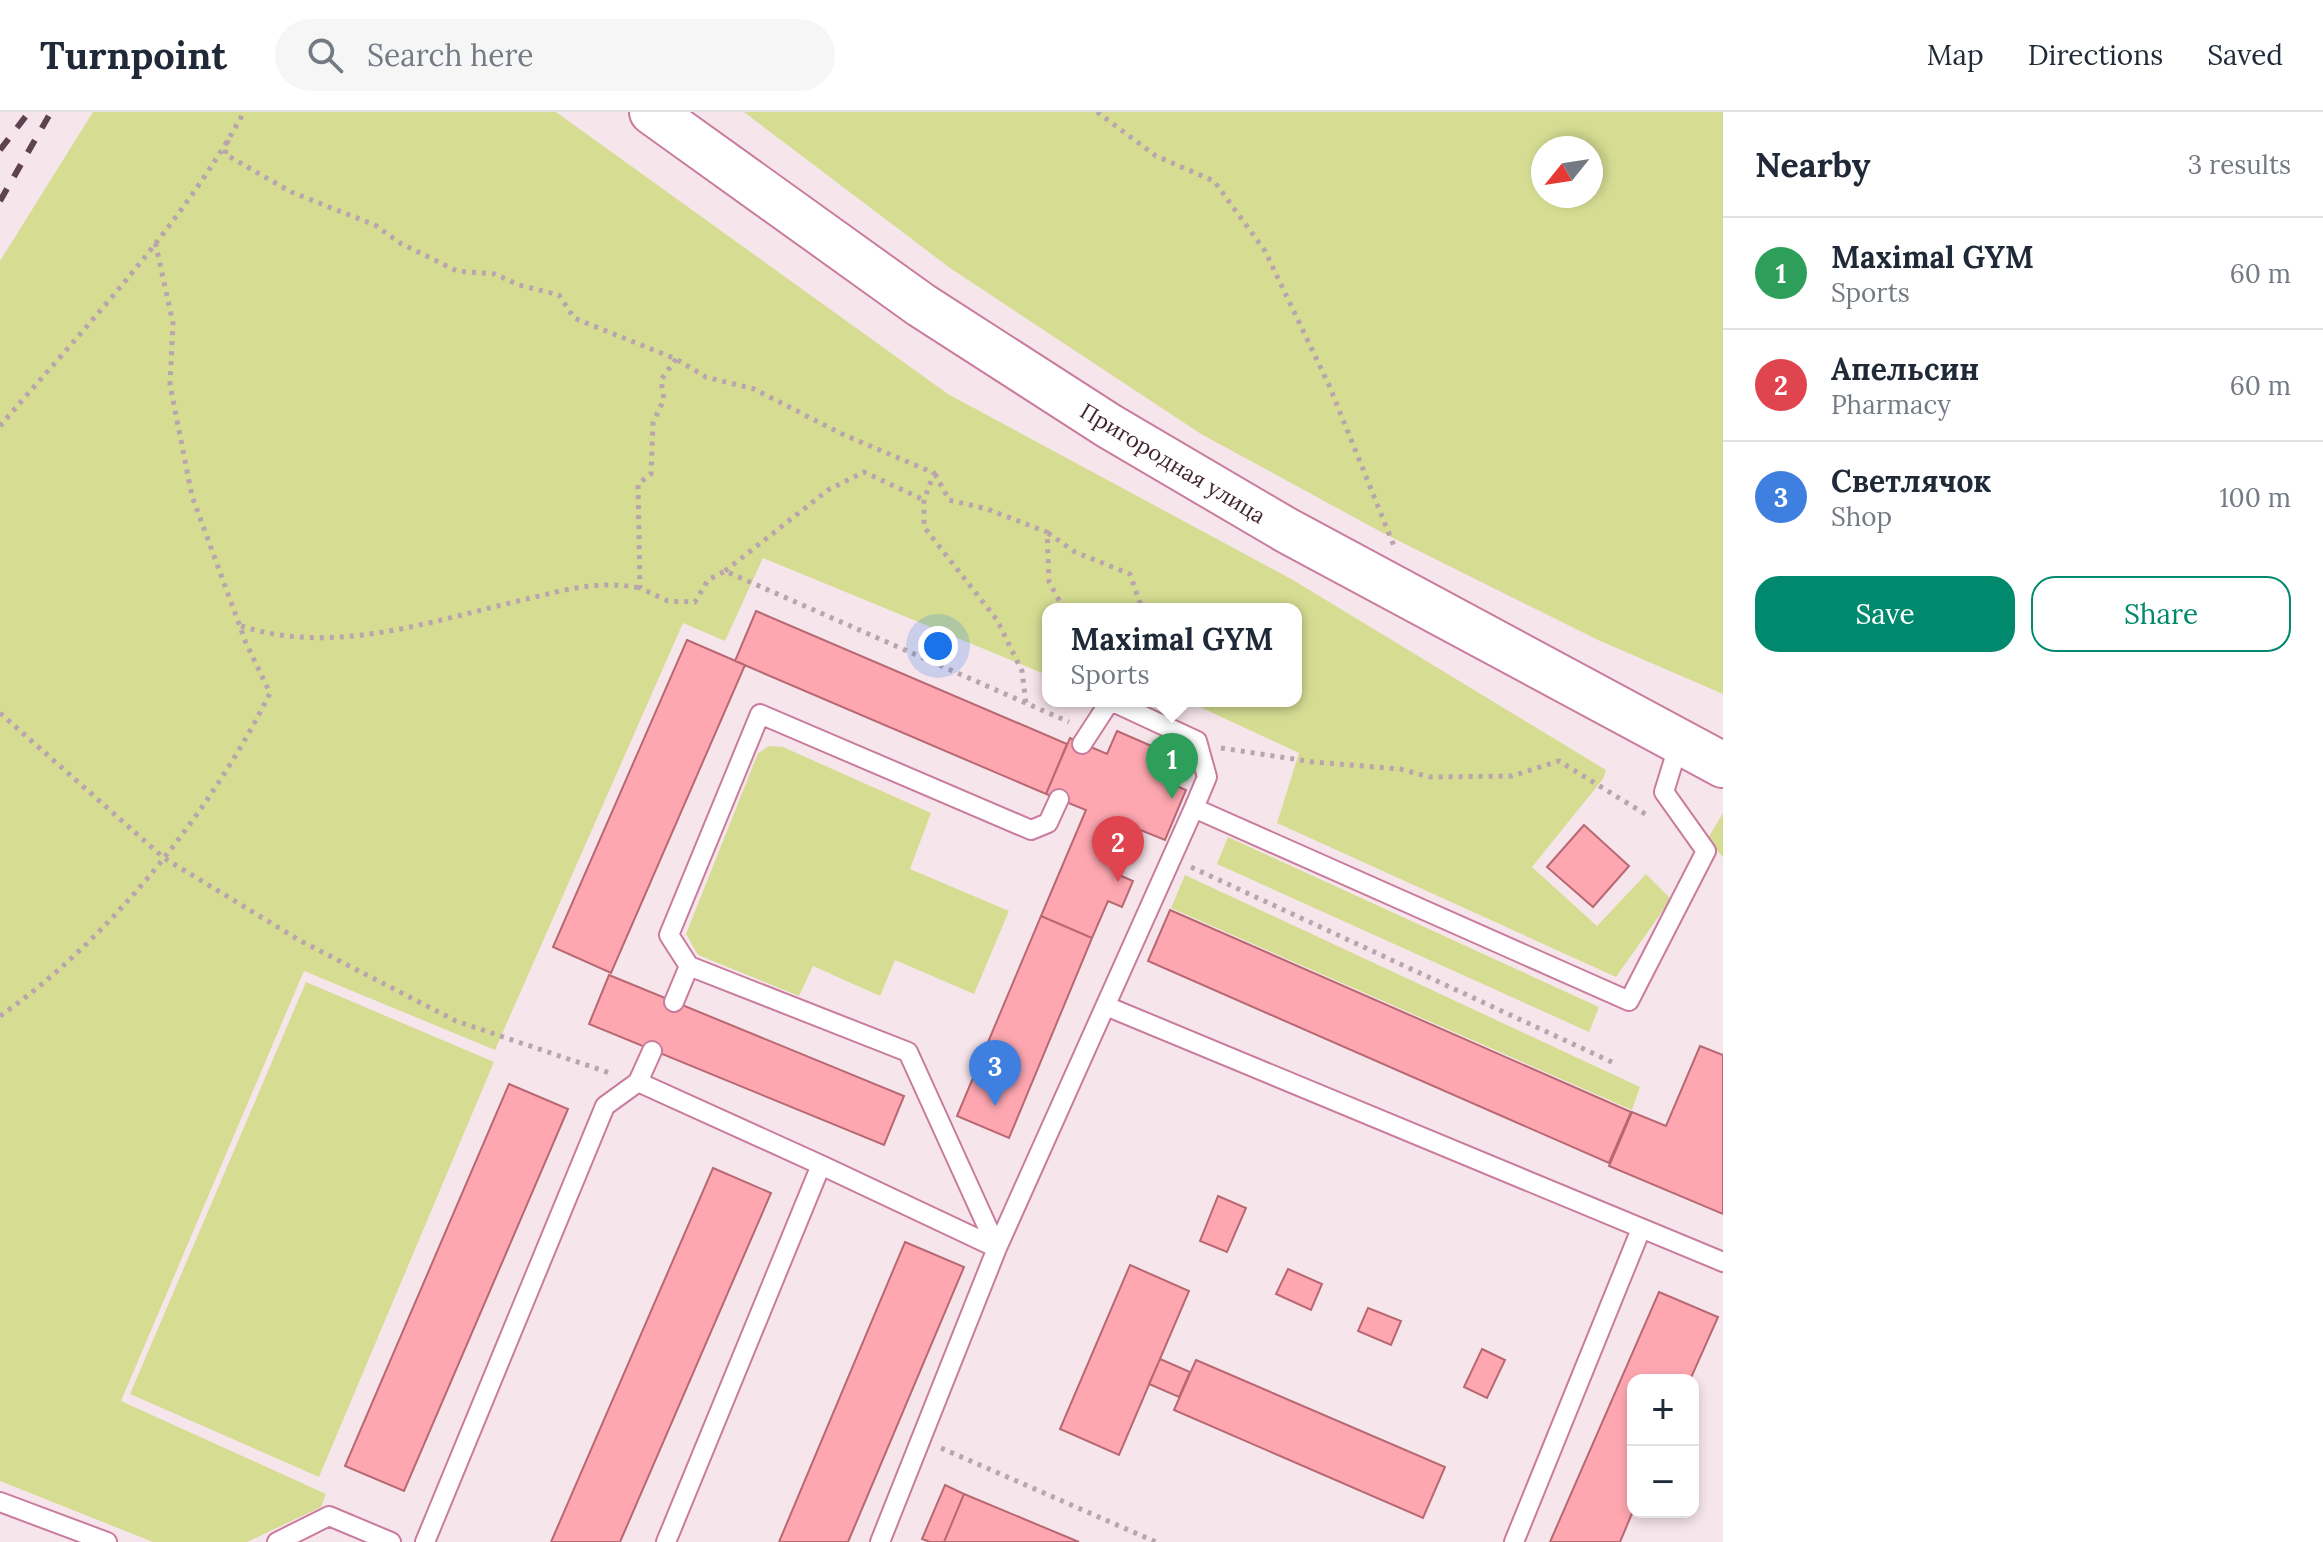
<!DOCTYPE html>
<meta charset="utf-8">
<style>
:root{--surface:#fff;--page:#f6f6f7;--text:#1f2937;--muted:#747a83;--line:#e0e1e3;--accent:#01896e}
body{margin:0;font-family:Lora,serif;background:var(--page);color:var(--text)}
.controls{position:absolute;right:24px;bottom:24px;display:grid;overflow:hidden;border-radius:16px;box-shadow:0 4px 12px #0003}
.controls button{width:72px;height:72px;display:grid;place-items:center;padding:0;border:0;border-bottom:2px solid var(--line);background:var(--surface);color:var(--text);font:40px sans-serif}
.compass{position:absolute;left:1531px;top:24px;width:72px;height:72px;border-radius:50%;background:var(--surface);box-shadow:0 4px 12px #0003;rotate:240deg}
.you{position:absolute;left:938px;top:534px;width:28px;height:28px;margin:-20px;border:6px solid #fff;border-radius:50%;background:#1a73e8;box-shadow:0 0 0 12px #1a73e833}
.badge{display:grid;place-items:center;width:52px;height:52px;border-radius:50%;background:var(--accent);color:#fff;font-size:26px;font-weight:700}
.pin{position:absolute;translate:-50% -66px;filter:drop-shadow(0 2px 4px #0008)}
.pin::after{content:'';position:absolute;top:42px;width:28px;height:24px;background:inherit;clip-path:polygon(0 0,100% 0,50% 100%)}
.popup{position:absolute;left:1042px;top:491px;width:260px;height:104px;box-sizing:border-box;display:grid;place-content:center;border-radius:16px;background:var(--surface);filter:drop-shadow(0 2px 6px #0005);font-size:26px;white-space:nowrap;color:var(--muted)}
.popup b{font-size:30px;color:var(--text)}
.popup::after{content:'';position:absolute;left:50%;top:100%;margin-left:-16px;border:16px solid transparent;border-top-color:var(--surface)}
.list{margin:0;padding:0;list-style:none}
h2{display:flex;justify-content:space-between;align-items:center;height:104px;margin:0;padding:0 32px;font-size:34px}
h2 small{font-size:26px;font-weight:400;color:var(--muted)}
.list li{display:grid;grid-template-columns:52px 1fr auto;gap:24px;align-items:center;box-sizing:border-box;height:112px;padding:0 32px;border-top:2px solid var(--line)}
.list b{display:block;font-size:30px;white-space:nowrap}
.list p{margin:0;font-size:26px;white-space:nowrap;color:var(--muted)}
.list em{font-size:26px;font-style:normal;color:var(--muted)}
.actions{display:flex;gap:16px;padding:24px 32px}
.actions a{flex:1;padding:18px 0;border:2px solid var(--accent);border-radius:24px;text-align:center;font-size:28px;color:var(--accent)}
.actions .main{background:var(--accent);color:#fff}
.icon{flex:none;width:44px;height:44px;fill:none;stroke:currentColor;stroke-width:2;stroke-linecap:round;stroke-linejoin:round}
.map{position:relative;flex:none;width:1723px;height:1430px;overflow:hidden}
header{display:flex;align-items:center;gap:48px;box-sizing:border-box;height:112px;padding:0 40px;background:var(--surface);border-bottom:2px solid var(--line)}
header strong{font-size:38px}
nav{display:flex;gap:44px;margin-inline-start:auto;font-size:28px}
.search{width:560px;height:72px;background:var(--page);display:flex;align-items:center;gap:20px;box-sizing:border-box;padding:0 28px;border-radius:44px;color:var(--muted);font-size:30px}
main{display:flex}
aside{flex:1;background:var(--surface)}
.map>svg:first-child{display:block}
</style>
<header>
<strong>Turnpoint</strong>
<div class="search"><svg class="icon" aria-label="search" viewBox="0 0 24 24"><circle cx="10" cy="10" r="6"/><path d="M15 15l6 6"/></svg>Search here</div>
<nav><a>Map</a><a>Directions</a><a>Saved</a></nav>
</header>
<main>
<div class="map">
<svg width="1723" height="1430" viewBox="0 0 1723 1430">
<rect width="100%" height="100%" fill="#f7e5ec"/>
<path fill="#d6dd93" fill-rule="evenodd" d="M93,0H556L948,282L1293,468L1606,658L1603,667L1532,755L1597,814L1646,762L1671,787L1616,865L1277,711L1299,641L1187,589H1296V497H1048V557L1042,561L763,446L725,529L683,511L495,938L304,859L121,1289L326,1382L321,1395L247,1430H153L0,1369V149Z
M744,0H1723V582L1598,528L1383,421L1201,322L950,156ZM1543,36H1591V84H1543Z
M769,634L783,635L931,701L910,757L1009,799L974,882L895,848L880,884L813,854L799,884L698,843L686,822L758,641Z
M1723,701V745L1707,728Z
M1228,725L1599,895L1589,920L1217,752Z
M1185,763L1640,975L1632,998L1171,796Z
M306,870L494,950L319,1365L130,1282Z"/>
<path fill="#fea7b1" stroke="#b86872" stroke-width="2" d="M756,499L1067,632L1046,682L735,549Z
M687,528L745,553L611,861L553,835Z
M1117,619L1170,642L1160,667L1186,678L1165,728L1138,717L1119,763L1133,769L1122,795L1108,789L1092,826L1041,804L1086,698L1046,682L1070,626L1107,642Z
M1584,713L1629,754L1593,795L1547,755Z
M1170,798L1631,1000L1609,1051L1148,849Z
M1041,804L1092,826L1009,1026L957,1004Z
M609,863L904,984L884,1033L589,912Z
M1700,934L1723,943V1102L1609,1054L1632,1000L1666,1014Z
M509,972L568,997L404,1379L345,1354Z
M713,1056L771,1081L620,1430H551Z
M1218,1084L1246,1096L1227,1140L1200,1129Z
M905,1130L964,1155L848,1430H779Z
M1130,1153L1189,1179L1119,1343L1060,1317Z
M1288,1157L1322,1172L1311,1198L1276,1182Z
M1659,1180L1718,1205L1690,1268H1633V1399L1620,1430H1550Z
M1368,1196L1401,1209L1391,1233L1358,1219Z
M1482,1237L1505,1248L1487,1286L1464,1275Z
M1160,1247L1190,1260L1179,1285L1149,1272Z
M1196,1248L1445,1355L1423,1406L1174,1298Z
M945,1373L964,1382L944,1430H930L922,1427Z
M964,1382L1079,1430H944Z"/>
<g fill="none" stroke-linecap="round" stroke-linejoin="round">
<defs>
<path id="lane" d="M1111,589L1197,629L1207,665L1194,696L1629,889L1706,739L1664,680L1680,628
M1082,632L1110,589
M674,890L689,854
M1106,894L1723,1150
M652,939L638,970L821,1053
M997,1136L908,940L689,854L669,823L760,602L1031,718L1048,711L1059,687
M0,1390L107,1430
M277,1430L329,1404L391,1430
M425,1430L605,994L638,970
M666,1430L821,1053L997,1136
M880,1430L997,1136L1194,696
M1514,1430L1641,1117"/>
<path id="primary" d="M652,0L921,193L1109,314L1286,418L1723,653"/>
</defs>
<use href="#lane" stroke="#c97c9e" stroke-width="22"/>
<use href="#primary" stroke="#c97c9e" stroke-width="48"/>
<path stroke="#baa4ad" stroke-width="5" stroke-dasharray="4 6" stroke-linecap="butt" d="M1097,0L1156,44L1214,69L1265,139L1329,273L1394,434
M228,28L225,42L291,80L375,113L400,131L457,159L495,162L519,173L559,183L574,206L676,247L706,265L754,277L842,322L934,361L924,388V415L997,508L1022,559L1026,592
M676,247L661,268L664,287L653,311L651,362L638,372L640,476L668,489L695,490L708,468L725,459L1069,610
M0,314C85,215 181,115 244,0
M935,362L949,388L987,397L1047,420L1049,470L1064,497
M1048,421L1075,440L1130,462L1142,497
M725,459L828,378L864,360L924,388
M241,514C336,545 437,507 531,486C568,477 601,468 640,476
M0,601L164,746L299,828L456,909L613,962
M1221,636L1313,650L1400,657L1430,665L1512,664L1559,649L1650,705
M1191,755L1616,952
M0,904C109,828 211,700 270,581L246,531L192,384L170,273L173,211L155,129
M941,1336L1156,1430"/>
<use href="#lane" stroke="#fff" stroke-width="18"/>
<use href="#primary" stroke="#fff" stroke-width="44"/>
<path stroke="#5f424f" stroke-width="6" stroke-dasharray="14 14" stroke-linecap="butt" d="M0,38L29,0
M0,89L51,0"/>
</g>
<g text-anchor="middle" stroke-width="6" stroke-linejoin="round" paint-order="stroke">
<g font-size="22" fill="#442533" stroke="#fff">
<text transform="translate(1173 351) rotate(31)" y="8">Пригородная улица</text>
</g>
</g>
</svg>
<div class="controls">
<button>+</button>
<button>−</button>
</div>
<svg class="compass" viewBox="-18 -18 36 36"><path d="M0-13l5 13h-10z" fill="#e53935"/><path d="M0 13l5-13h-10z" fill="#747a83"/></svg>
<div class="you"></div>
<div class="pin badge" style="left:1172px;top:687px;background:#2e9e5b">1</div>
<div class="popup"><b>Maximal GYM</b>Sports</div>
<div class="pin badge" style="left:1118px;top:770px;background:#e0444e">2</div>
<div class="pin badge" style="left:995px;top:994px;background:#3f7fe0">3</div>
</div>
<aside>
<h2>Nearby<small>3 results</small></h2>
<ul class="list">
<li><span class="badge" style="background:#2e9e5b">1</span><div><b>Maximal GYM</b><p>Sports</p></div><em>60 m</em></li>
<li><span class="badge" style="background:#e0444e">2</span><div><b>Апельсин</b><p>Pharmacy</p></div><em>60 m</em></li>
<li><span class="badge" style="background:#3f7fe0">3</span><div><b>Светлячок</b><p>Shop</p></div><em>100 m</em></li>
</ul>
<div class="actions"><a class="main">Save</a><a>Share</a></div>
</aside>
</main>
